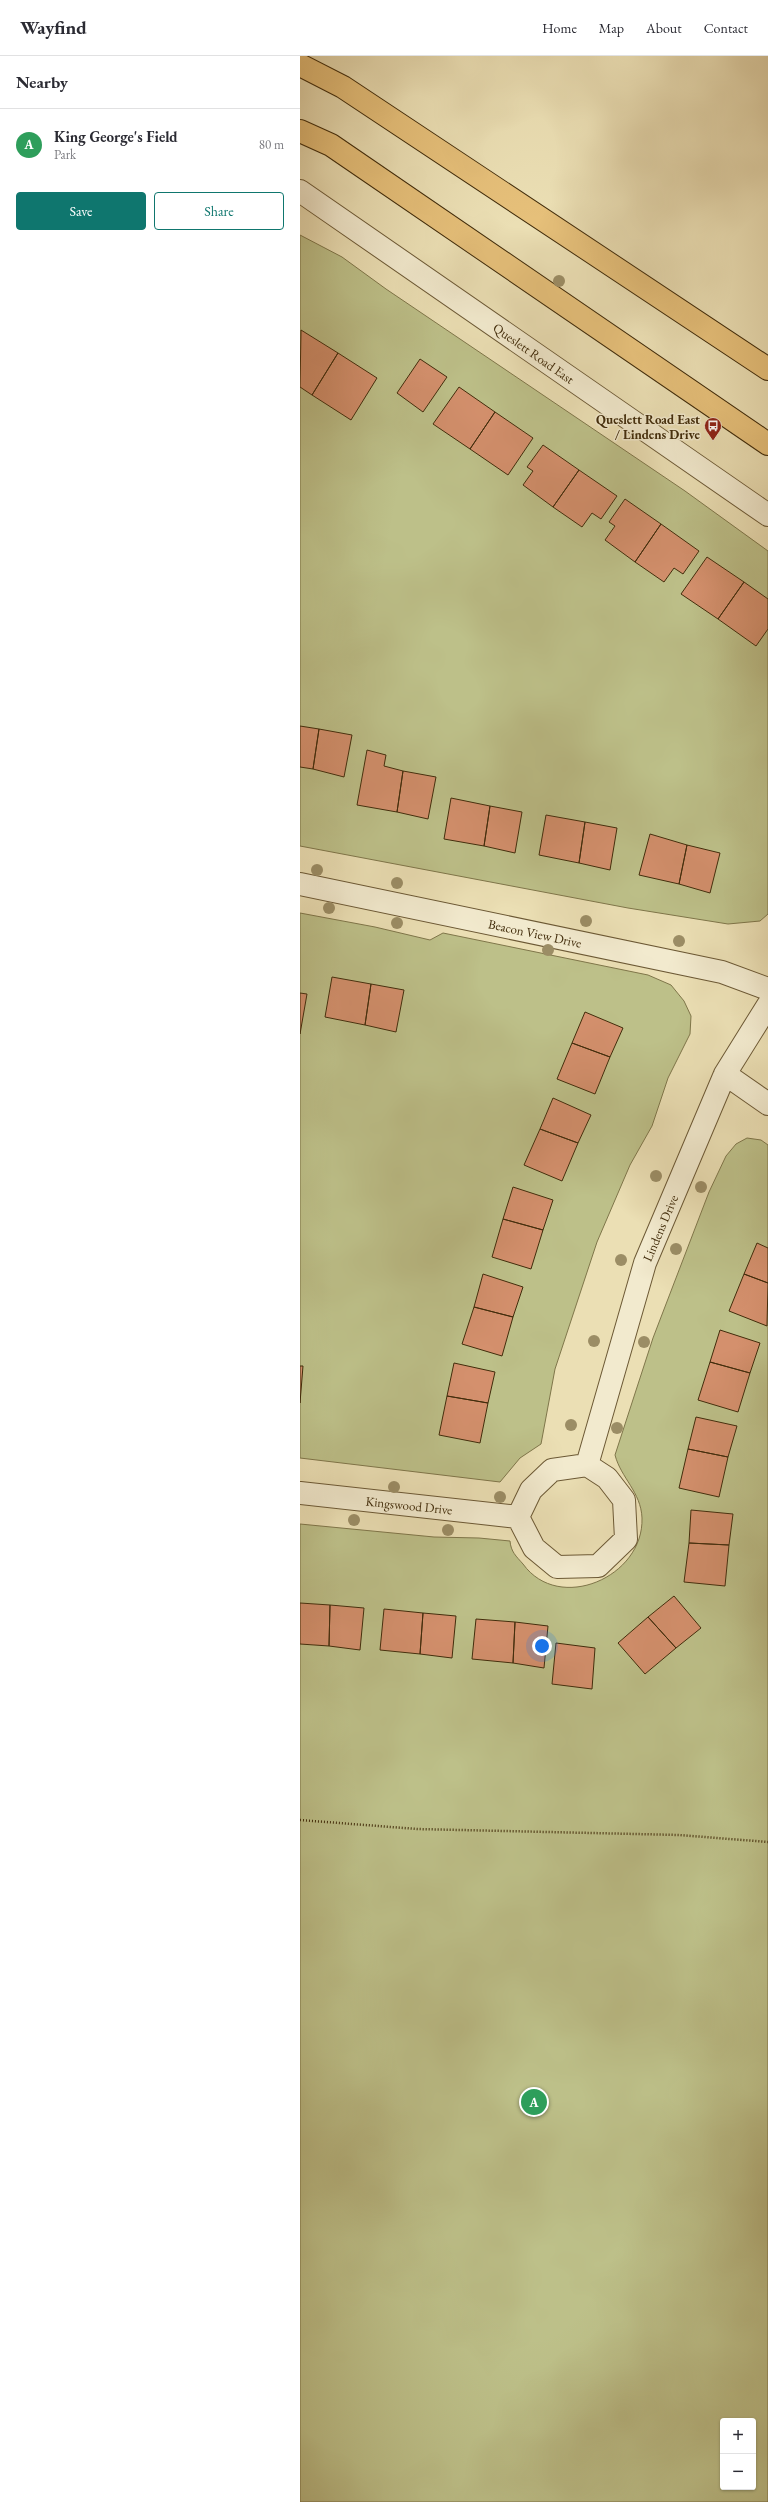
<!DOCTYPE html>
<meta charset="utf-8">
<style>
:root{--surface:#fff;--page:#f2f2f3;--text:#2b2b33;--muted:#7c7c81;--line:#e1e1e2;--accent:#0f766e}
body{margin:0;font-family:"EB Garamond",serif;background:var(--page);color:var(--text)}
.controls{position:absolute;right:12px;bottom:12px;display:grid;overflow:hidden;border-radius:4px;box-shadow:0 1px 3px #0004}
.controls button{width:36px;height:36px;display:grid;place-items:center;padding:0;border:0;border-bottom:1px solid var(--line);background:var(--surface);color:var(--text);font:20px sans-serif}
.you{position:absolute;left:242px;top:1590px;width:14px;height:14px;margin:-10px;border:3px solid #fff;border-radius:50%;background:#1a73e8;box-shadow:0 0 0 6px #1a73e833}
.badge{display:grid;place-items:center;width:26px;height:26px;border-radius:50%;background:var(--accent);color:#fff;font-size:13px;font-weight:700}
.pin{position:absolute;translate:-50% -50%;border:2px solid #fff;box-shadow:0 1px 4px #0006}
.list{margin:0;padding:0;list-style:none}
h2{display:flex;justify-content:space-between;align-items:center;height:52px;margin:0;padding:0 16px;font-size:17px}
h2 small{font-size:13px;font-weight:400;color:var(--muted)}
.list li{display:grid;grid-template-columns:26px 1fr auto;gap:12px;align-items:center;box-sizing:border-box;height:72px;padding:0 16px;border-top:1px solid var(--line)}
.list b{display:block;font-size:15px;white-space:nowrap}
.list p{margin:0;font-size:13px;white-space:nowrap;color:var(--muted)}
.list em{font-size:13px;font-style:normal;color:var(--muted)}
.actions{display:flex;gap:8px;padding:12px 16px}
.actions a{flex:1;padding:9px 0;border:1px solid var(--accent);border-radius:4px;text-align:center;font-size:14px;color:var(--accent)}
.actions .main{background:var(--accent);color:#fff}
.map{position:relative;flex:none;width:468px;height:2446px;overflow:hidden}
header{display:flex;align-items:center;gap:24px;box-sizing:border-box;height:56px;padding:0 20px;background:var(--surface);border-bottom:1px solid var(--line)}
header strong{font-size:19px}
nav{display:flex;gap:22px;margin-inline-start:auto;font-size:14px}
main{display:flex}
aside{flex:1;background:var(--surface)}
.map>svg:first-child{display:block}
</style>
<header>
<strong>Wayfind</strong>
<nav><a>Home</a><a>Map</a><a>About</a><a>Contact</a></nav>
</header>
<main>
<aside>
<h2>Nearby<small></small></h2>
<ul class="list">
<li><span class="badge" style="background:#2e9e5b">A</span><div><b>King George's Field</b><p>Park</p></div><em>80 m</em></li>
</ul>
<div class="actions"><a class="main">Save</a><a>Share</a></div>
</aside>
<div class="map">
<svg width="468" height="2446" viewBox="0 0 468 2446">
<rect width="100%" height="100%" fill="#ebdfb4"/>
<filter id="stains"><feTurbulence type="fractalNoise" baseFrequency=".005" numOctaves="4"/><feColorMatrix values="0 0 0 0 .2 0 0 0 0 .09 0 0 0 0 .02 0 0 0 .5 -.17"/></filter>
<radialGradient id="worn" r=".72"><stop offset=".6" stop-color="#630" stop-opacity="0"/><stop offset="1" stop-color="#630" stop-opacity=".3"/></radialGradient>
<path fill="#bdc089" stroke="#7f764a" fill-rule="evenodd" d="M0,179L42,201L86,233L385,435L468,495V858L460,865L428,868L328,852L0,790Z
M0,857L75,871L130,884L143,877L348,919L371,929L384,945L391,960L390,978L368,1022L352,1070L330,1109L297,1186L255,1313L241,1388L220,1402L200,1426L0,1402Z
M447,1082L461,1084L468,1089V2446H0V1468L134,1481L179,1482L210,1485C211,1496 216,1500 223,1508C259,1558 344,1521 342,1462C341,1436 321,1422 315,1399L353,1282L409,1136L426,1100L436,1088ZM423,2365H453V2431H423Z"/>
<path fill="#d4906d" stroke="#412c0b" d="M1,274L38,297L12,339L0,331Z
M38,297L77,322L51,364L12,339Z
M120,303L147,321L123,356L97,337Z
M159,331L195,356L170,393L133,368Z
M195,356L233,382L208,419L170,393Z
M243,389L279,414L253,451L223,429L233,415L227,411Z
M279,414L317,440L301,463L292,457L282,471L253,451Z
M325,443L361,468L335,506L305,484L315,470L309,466Z
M361,468L399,495L383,518L374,512L364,526L335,506Z
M407,501L444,526L418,563L381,538Z
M444,526L468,543V573L456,590L418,563Z
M0,670L19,673L13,713L0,711Z
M19,673L52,679L44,721L13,713Z
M67,694L86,699L84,710L103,715L97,756L57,749Z
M103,715L136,721L128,763L97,756Z
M151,742L190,750L184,790L144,783Z
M190,750L222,756L215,797L184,790Z
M246,759L285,766L279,807L239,799Z
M285,766L317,772L310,814L279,807Z
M350,778L387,789L379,828L339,819Z
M387,789L420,797L410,837L379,828Z
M32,921L71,928L65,969L25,961Z
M71,928L104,934L96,976L65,969Z
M0,937L7,938L0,978Z
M285,956L323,972L310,1001L272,987Z
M272,987L310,1001L295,1038L257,1023Z
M253,1042L291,1059L278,1087L240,1073Z
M240,1073L278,1087L262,1125L224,1109Z
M213,1131L253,1144L243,1174L203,1163Z
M203,1163L243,1174L231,1213L192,1201Z
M457,1187L468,1192V1227L444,1218Z
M183,1218L223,1231L213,1261L174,1251Z
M444,1218L468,1227L467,1270L429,1255Z
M174,1251L213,1261L202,1300L162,1288Z
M420,1274L460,1287L450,1317L410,1306Z
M410,1306L450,1317L438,1356L398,1344Z
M154,1307L195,1316L188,1347L147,1340Z
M0,1310H3L0,1347Z
M147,1340L188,1347L180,1387L139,1379Z
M396,1361L437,1370L428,1401L388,1393Z
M388,1393L428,1401L419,1441L379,1432Z
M391,1454L433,1458L429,1489L389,1487Z
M389,1487L429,1489L425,1530L384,1526Z
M374,1540L401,1572L376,1592L348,1561Z
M0,1547L30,1549L29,1590L0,1588Z
M30,1549L64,1552L60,1594L29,1590Z
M84,1553L123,1557L120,1598L80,1594Z
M123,1557L156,1560L152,1602L120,1598Z
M348,1561L376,1592L345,1618L318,1587Z
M176,1563L215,1566L213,1607L172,1603Z
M215,1566L248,1570L244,1612L213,1607Z
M256,1587L295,1592L292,1633L252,1628Z"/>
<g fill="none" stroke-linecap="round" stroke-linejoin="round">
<defs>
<path id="minor" d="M0,135L468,459
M0,828L422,916L468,933
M425,1018L468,1048
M287,1409L345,1207L425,1018L468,949
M287,1409L307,1422L324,1444L326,1483L298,1510L257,1511L234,1492L218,1461L231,1434L252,1414Z
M0,1437L218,1461"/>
<path id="trunk" d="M0,9L43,31L468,313
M0,75L31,89L468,388"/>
</defs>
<use href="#minor" stroke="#6c5935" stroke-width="24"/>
<use href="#trunk" stroke="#412c0b" stroke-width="24"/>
<path stroke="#412c0b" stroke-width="2.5" stroke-dasharray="1 2" stroke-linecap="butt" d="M0,1764L117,1773L379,1779L468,1786"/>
<use href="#minor" stroke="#f2eace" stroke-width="22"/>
<use href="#trunk" stroke="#e6c07a" stroke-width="22"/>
</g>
<g fill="#9b8d65">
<circle cx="259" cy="225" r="6"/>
<circle cx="17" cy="814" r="6"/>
<circle cx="97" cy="827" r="6"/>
<circle cx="29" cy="852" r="6"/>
<circle cx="286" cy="865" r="6"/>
<circle cx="97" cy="867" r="6"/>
<circle cx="379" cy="885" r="6"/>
<circle cx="248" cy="894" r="6"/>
<circle cx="356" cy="1120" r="6"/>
<circle cx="401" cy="1131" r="6"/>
<circle cx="376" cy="1193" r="6"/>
<circle cx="321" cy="1204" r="6"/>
<circle cx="294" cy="1285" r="6"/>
<circle cx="344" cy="1286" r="6"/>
<circle cx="271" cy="1369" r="6"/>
<circle cx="317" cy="1372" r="6"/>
<circle cx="94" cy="1431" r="6"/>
<circle cx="200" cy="1441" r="6"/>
<circle cx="54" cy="1464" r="6"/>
<circle cx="148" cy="1474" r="6"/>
</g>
<defs>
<symbol id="bus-pin" viewBox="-11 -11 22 30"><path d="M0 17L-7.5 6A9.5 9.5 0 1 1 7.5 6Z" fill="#8f2418" stroke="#f2eace"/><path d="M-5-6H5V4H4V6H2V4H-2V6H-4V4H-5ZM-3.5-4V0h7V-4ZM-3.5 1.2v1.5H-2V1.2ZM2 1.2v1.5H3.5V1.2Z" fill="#fff"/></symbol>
</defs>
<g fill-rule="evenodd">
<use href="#bus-pin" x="403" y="360" width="20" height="27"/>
</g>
<g text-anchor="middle" stroke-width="3" stroke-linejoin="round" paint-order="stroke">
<g font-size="13" fill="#412c0b" stroke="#f2eace">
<text transform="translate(234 297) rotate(35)" y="5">Queslett Road East</text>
<text transform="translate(235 877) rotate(12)" y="5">Beacon View Drive</text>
<text transform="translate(360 1172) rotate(-67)" y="5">Lindens Drive</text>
<text transform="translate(109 1449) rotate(6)" y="5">Kingswood Drive</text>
</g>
<g font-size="13" font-weight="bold" fill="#412c0b" stroke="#f2eace" text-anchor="end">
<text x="400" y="368">Queslett Road East<tspan x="400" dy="15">/ Lindens Drive</tspan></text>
</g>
</g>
<rect width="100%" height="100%" filter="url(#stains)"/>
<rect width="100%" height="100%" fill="url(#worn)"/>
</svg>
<div class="controls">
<button>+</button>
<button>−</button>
</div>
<div class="you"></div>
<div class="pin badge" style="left:234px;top:2046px;background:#2e9e5b">A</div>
</div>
</main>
